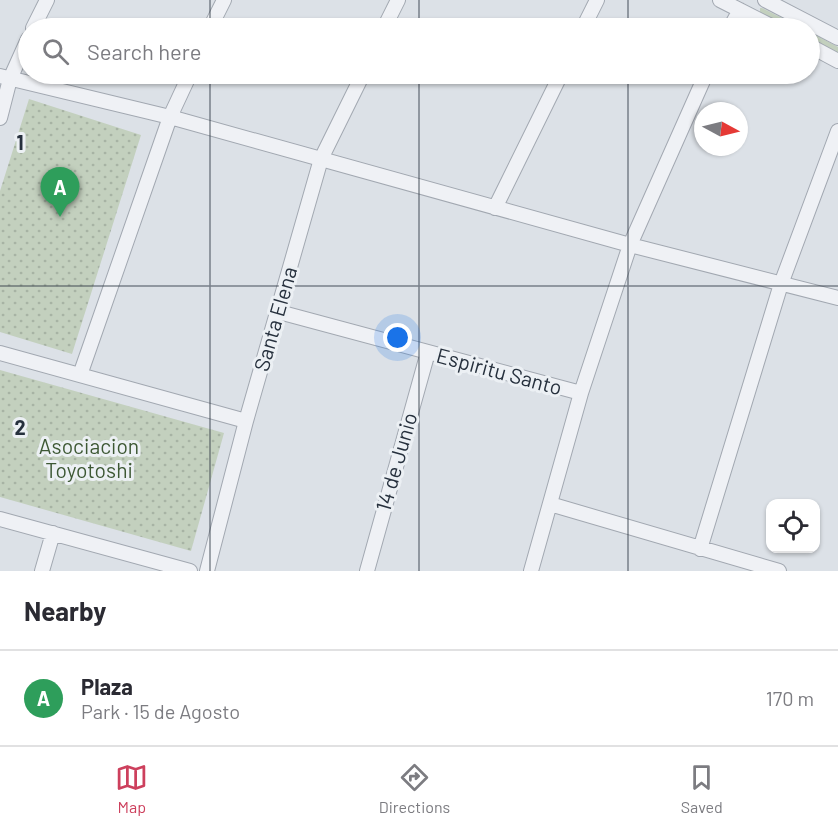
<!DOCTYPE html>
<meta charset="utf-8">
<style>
:root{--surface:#fff;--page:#f7f7f7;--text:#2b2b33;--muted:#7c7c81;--line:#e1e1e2;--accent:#cd405d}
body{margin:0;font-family:Barlow,sans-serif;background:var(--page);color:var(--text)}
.controls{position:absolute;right:18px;bottom:18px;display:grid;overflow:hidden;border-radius:12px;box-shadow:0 2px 4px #0004}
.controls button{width:54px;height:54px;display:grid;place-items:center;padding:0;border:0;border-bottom:2px solid var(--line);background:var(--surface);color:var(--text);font:30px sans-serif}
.compass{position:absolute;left:694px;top:102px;width:54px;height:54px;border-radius:50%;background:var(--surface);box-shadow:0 2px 4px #0004;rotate:97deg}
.you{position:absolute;left:398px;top:338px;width:21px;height:21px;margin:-15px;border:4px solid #fff;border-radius:50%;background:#1a73e8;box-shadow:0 0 0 9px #1a73e833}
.badge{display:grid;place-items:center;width:39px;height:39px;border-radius:50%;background:var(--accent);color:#fff;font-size:20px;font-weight:700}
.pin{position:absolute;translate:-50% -50px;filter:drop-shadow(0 2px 3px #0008)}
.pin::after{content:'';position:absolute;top:32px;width:21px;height:18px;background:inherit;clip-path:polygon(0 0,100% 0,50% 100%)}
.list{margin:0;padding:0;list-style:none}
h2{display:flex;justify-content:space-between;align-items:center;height:78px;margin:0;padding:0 24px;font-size:26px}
h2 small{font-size:20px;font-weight:400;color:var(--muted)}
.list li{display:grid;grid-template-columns:39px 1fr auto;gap:18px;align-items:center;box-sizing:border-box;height:96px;padding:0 24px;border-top:2px solid var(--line)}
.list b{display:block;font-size:22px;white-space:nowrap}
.list p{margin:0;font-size:20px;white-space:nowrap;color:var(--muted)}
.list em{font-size:20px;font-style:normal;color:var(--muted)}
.icon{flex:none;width:33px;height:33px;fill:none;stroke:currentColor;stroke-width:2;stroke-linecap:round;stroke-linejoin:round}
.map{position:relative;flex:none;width:838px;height:571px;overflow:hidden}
.search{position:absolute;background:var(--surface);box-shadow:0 2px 4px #0004;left:18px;right:18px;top:18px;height:66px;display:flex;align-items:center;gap:15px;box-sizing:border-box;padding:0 21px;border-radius:33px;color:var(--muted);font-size:22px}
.sheet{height:174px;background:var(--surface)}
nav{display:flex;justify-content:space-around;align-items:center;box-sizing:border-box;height:84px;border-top:2px solid var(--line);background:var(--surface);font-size:16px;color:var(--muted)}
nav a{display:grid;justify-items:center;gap:3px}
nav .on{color:var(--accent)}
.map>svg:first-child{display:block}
</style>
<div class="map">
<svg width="838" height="571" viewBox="0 0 838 571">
<defs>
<pattern id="park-dots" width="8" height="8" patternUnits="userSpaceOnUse" patternTransform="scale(1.5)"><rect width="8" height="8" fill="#c3d0be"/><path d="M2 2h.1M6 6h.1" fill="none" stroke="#a7b3a4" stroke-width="1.8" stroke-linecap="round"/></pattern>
</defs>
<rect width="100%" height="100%" fill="#dce1e7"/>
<path fill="#c3d0be" d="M760,8H762L802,28H791L760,13Z
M810,32L838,47V53L810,38Z"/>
<path fill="url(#park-dots)" d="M29,99L141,135L72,354L0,332V191Z
M0,370L224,433L191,551L0,497Z"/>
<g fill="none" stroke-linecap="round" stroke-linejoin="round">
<defs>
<path id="minor" d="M720,0L775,28
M765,0L838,38
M33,28L47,0
M210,28L224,0
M384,28L398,0
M583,28L597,0
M730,28L740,10
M810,46L838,61
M0,76L170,117L630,245L838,298
M0,118L10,79L28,39
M495,208L561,74
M279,312L581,393
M0,353L246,421
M80,375L170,117L190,74
M550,504L779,571
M0,519L190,571
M700,549L781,284L838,131
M42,571L53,533
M207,571L246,421L321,159L363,74
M367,571L428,352
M531,571L581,393L630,245L706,74"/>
</defs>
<use href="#minor" stroke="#a2a8b1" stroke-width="16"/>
<use href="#minor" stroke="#eff1f5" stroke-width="14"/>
</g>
<path fill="none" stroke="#26303d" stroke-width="1.5" stroke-opacity="0.55" d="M210,0V28M419,0V28M628,0V28M210,74V571M419,74V571M628,74V571M0,286H838"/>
<g text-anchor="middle" stroke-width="6" stroke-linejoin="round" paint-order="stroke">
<g font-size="21" fill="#26303d" stroke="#ecf0f4">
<text transform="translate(276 319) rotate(-74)" y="7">Santa Elena</text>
<text transform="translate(499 372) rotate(15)" y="7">Espiritu Santo</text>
<text transform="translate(397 462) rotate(-74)" y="7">14 de Junio</text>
</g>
<g font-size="21" fill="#3d5834" stroke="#ecf0f4">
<text x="89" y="454">Asociacion<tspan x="89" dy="24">Toyotoshi</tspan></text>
</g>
</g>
<g font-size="20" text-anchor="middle" font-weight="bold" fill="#26303d" stroke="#ecf0f4" stroke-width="6" stroke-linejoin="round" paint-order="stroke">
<text x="20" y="150">1</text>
<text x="20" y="435">2</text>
</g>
</svg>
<div class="controls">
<button><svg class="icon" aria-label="locate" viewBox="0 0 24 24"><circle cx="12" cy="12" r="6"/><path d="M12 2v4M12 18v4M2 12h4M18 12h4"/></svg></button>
</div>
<svg class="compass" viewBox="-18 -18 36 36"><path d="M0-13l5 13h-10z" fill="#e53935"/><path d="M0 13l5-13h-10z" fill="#7c7c81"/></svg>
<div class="you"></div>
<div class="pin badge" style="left:60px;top:217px;background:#2e9e5b">A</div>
<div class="search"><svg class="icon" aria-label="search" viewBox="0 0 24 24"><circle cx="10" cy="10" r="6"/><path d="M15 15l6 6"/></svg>Search here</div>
</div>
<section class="sheet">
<h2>Nearby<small></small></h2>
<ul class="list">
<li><span class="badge" style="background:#2e9e5b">A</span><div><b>Plaza</b><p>Park · 15 de Agosto</p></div><em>170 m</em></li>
</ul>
</section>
<nav>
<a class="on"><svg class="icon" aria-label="map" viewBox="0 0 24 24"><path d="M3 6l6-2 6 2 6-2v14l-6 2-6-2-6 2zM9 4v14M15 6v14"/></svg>Map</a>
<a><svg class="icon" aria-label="directions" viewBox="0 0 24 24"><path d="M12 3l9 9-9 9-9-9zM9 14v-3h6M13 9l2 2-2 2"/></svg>Directions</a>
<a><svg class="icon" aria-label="saved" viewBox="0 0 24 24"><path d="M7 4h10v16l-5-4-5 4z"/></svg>Saved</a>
</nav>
